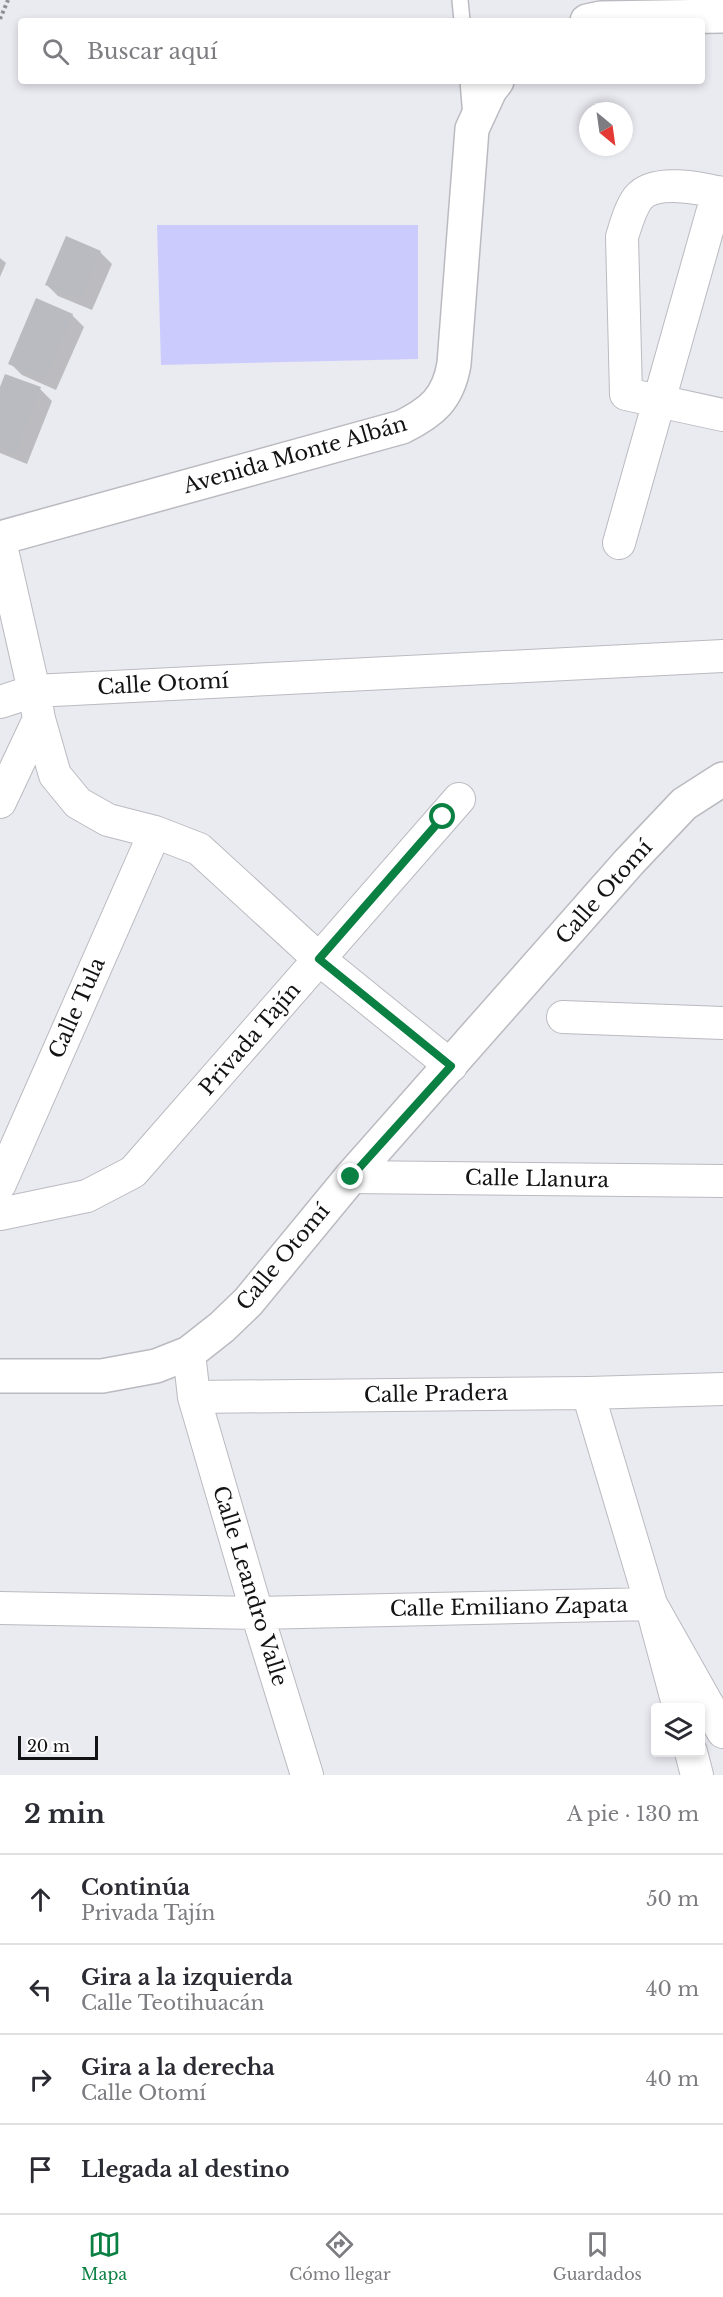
<!DOCTYPE html>
<html lang="es">
<meta charset="utf-8">
<style>
:root{--surface:#fff;--page:#f2f2f3;--text:#2b2b33;--muted:#7c7c81;--line:#e1e1e2;--accent:#0b8043}
body{margin:0;font-family:"Libre Baskerville",serif;background:var(--page);color:var(--text)}
.controls{position:absolute;right:18px;bottom:18px;display:grid;overflow:hidden;border-radius:6px;box-shadow:0 3px 9px #0003}
.controls button{width:54px;height:54px;display:grid;place-items:center;padding:0;border:0;border-bottom:2px solid var(--line);background:var(--surface);color:var(--text);font:30px sans-serif}
.compass{position:absolute;left:579px;top:102px;width:54px;height:54px;border-radius:50%;background:var(--surface);box-shadow:0 3px 9px #0003;rotate:151deg}
.scale{position:absolute;left:18px;bottom:15px;width:80px;box-sizing:border-box;padding-left:6px;border:3px solid #131315;border-top:0;font-size:16px;line-height:21px;white-space:nowrap;color:#131315;-webkit-text-stroke:4px #fff;paint-order:stroke}
.stop{position:absolute;width:18px;height:18px;margin:-14px;border:4px solid #0b8043;border-radius:50%;background:#fff}
.stop.end{background:#0b8043;border-color:#fff;box-shadow:0 2px 6px #0008}
.list{margin:0;padding:0;list-style:none}
h2{display:flex;justify-content:space-between;align-items:center;height:78px;margin:0;padding:0 24px;font-size:26px}
h2 small{font-size:20px;font-weight:400;color:var(--muted)}
.list li{display:grid;grid-template-columns:39px 1fr auto;gap:18px;align-items:center;box-sizing:border-box;height:90px;padding:0 24px;border-top:2px solid var(--line)}
.list b{display:block;font-size:22px;white-space:nowrap}
.list p{margin:0;font-size:20px;white-space:nowrap;color:var(--muted)}
.list em{font-size:20px;font-style:normal;color:var(--muted)}
.icon{flex:none;width:33px;height:33px;fill:none;stroke:currentColor;stroke-width:2;stroke-linecap:round;stroke-linejoin:round}
.map{position:relative;flex:none;width:723px;height:1775px;overflow:hidden}
.search{position:absolute;background:var(--surface);box-shadow:0 3px 9px #0003;left:18px;right:18px;top:18px;height:66px;display:flex;align-items:center;gap:15px;box-sizing:border-box;padding:0 21px;border-radius:6px;color:var(--muted);font-size:22px}
.sheet{height:438px;background:var(--surface)}
nav{display:flex;justify-content:space-around;align-items:center;box-sizing:border-box;height:84px;border-top:2px solid var(--line);background:var(--surface);font-size:16px;color:var(--muted)}
nav a{display:grid;justify-items:center;gap:3px}
nav .on{color:var(--accent)}
.map>svg:first-child{display:block}
</style>
<div class="map">
<svg width="723" height="1775" viewBox="0 0 723 1775">
<rect width="100%" height="100%" fill="#eaeaf1"/>
<path fill="#cccbfe" d="M157,225H418V359L161,365Z"/>
<path fill="#0003" d="M100,252L112,264L92,310L58,296L46,284Z
M0,258L6,263L0,277Z
M72,315L84,327L56,390L22,375L10,363Z
M6,376L40,389L52,401L27,464L0,453V391Z"/>
<path fill="#babbc1" d="M66,236L101,251L80,299L45,285Z
M36,298L73,314L44,379L8,364Z
M5,374L41,387L15,453L0,447V387Z"/>
<g fill="none" stroke-linecap="round" stroke-linejoin="round">
<defs>
<path id="service" d="M460,0L462,21
M468,81L471,117"/>
<path id="minor" d="M723,194C702,188 654,178 638,198C630,209 626,224 622,237L626,394L723,415
M0,541L34,691L39,719L55,775L78,803L108,820L155,832L199,849L319,959L451,1066
M619,543L718,192
M0,702L34,691L723,656
M0,802L39,719
M563,1017L723,1023
M351,1177L723,1181
M0,1184L155,832
M0,1214L87,1196L133,1172L459,799
M189,1353L194,1397L257,1613L307,1775
M588,1393L651,1604L679,1708
M194,1397L588,1393L723,1389
M0,1608L257,1613L651,1604L723,1732
M691,1752L697,1775"/>
<path id="tertiary" d="M587,21L601,18L723,16
M0,538L402,427C432,412 448,399 454,364L472,129L490,90L497,81
M0,1376H102L156,1366L189,1353L222,1327L248,1302L351,1177L629,862L684,804L723,779"/>
</defs>
<use href="#service" stroke="#babac0" stroke-width="18"/>
<use href="#minor" stroke="#babac0" stroke-width="34"/>
<use href="#tertiary" stroke="#babac0" stroke-width="36"/>
<path stroke="#8f8f94" stroke-width="4" stroke-dasharray="3 3" stroke-linecap="butt" d="M0,19L8,0"/>
<use href="#service" stroke="#fff" stroke-width="15"/>
<use href="#minor" stroke="#fff" stroke-width="32"/>
<use href="#tertiary" stroke="#fff" stroke-width="33"/>
</g>
<g fill="none" stroke-linecap="round" stroke-linejoin="round">
<path stroke="#0b8043" stroke-width="8" d="M351,1177L451,1066L319,959L443,817"/>
</g>
<g text-anchor="middle" stroke-width="4.5" stroke-linejoin="round" paint-order="stroke">
<g font-size="21" fill="#131315" stroke="#fff">
<text transform="translate(295 455) rotate(-16)" y="7">Avenida Monte Albán</text>
<text transform="translate(163 684) rotate(-3)" y="7">Calle Otomí</text>
<text transform="translate(604 892) rotate(-48)" y="7">Calle Otomí</text>
<text transform="translate(77 1008) rotate(-66)" y="7">Calle Tula</text>
<text transform="translate(250 1039) rotate(-49)" y="7">Privada Tajín</text>
<text transform="translate(537 1179) rotate(1)" y="7">Calle Llanura</text>
<text transform="translate(283 1257) rotate(-50)" y="7">Calle Otomí</text>
<text transform="translate(436 1394) rotate(-1)" y="7">Calle Pradera</text>
<text transform="translate(250 1586) rotate(73)" y="7">Calle Leandro Valle</text>
<text transform="translate(509 1607) rotate(-1)" y="7">Calle Emiliano Zapata</text>
</g>
</g>
</svg>
<div class="controls">
<button><svg class="icon" aria-label="layers" viewBox="0 0 24 24"><path d="M12 4l9 5-9 5-9-5zM3 14l9 5 9-5"/></svg></button>
</div>
<svg class="compass" viewBox="-18 -18 36 36"><path d="M0-13l5 13h-10z" fill="#e53935"/><path d="M0 13l5-13h-10z" fill="#7c7c81"/></svg>
<div class="scale">20 m</div>
<div class="stop" style="left:443px;top:817px"></div>
<div class="stop end" style="left:351px;top:1177px"></div>
<div class="search"><svg class="icon" aria-label="search" viewBox="0 0 24 24"><circle cx="10" cy="10" r="6"/><path d="M15 15l6 6"/></svg>Buscar aquí</div>
</div>
<section class="sheet">
<h2>2 min<small>A pie · 130 m</small></h2>
<ul class="list">
<li><svg class="icon" aria-label="ahead" viewBox="0 0 24 24"><path d="M12 20V5M6 11l6-6 6 6"/></svg><div><b>Continúa</b><p>Privada Tajín</p></div><em>50 m</em></li>
<li><svg class="icon" aria-label="left" viewBox="0 0 24 24"><path d="M17 20v-9H6M10 6l-5 5 5 5"/></svg><div><b>Gira a la izquierda</b><p>Calle Teotihuacán</p></div><em>40 m</em></li>
<li><svg class="icon" aria-label="right" viewBox="0 0 24 24"><path d="M7 20v-9h11M14 6l5 5-5 5"/></svg><div><b>Gira a la derecha</b><p>Calle Otomí</p></div><em>40 m</em></li>
<li><svg class="icon" aria-label="arrive" viewBox="0 0 24 24"><path d="M6 21V4h12l-3 4 3 4H6"/></svg><div><b>Llegada al destino</b></div></li>
</ul>
</section>
<nav>
<a class="on"><svg class="icon" aria-label="map" viewBox="0 0 24 24"><path d="M3 6l6-2 6 2 6-2v14l-6 2-6-2-6 2zM9 4v14M15 6v14"/></svg>Mapa</a>
<a><svg class="icon" aria-label="directions" viewBox="0 0 24 24"><path d="M12 3l9 9-9 9-9-9zM9 14v-3h6M13 9l2 2-2 2"/></svg>Cómo llegar</a>
<a><svg class="icon" aria-label="saved" viewBox="0 0 24 24"><path d="M7 4h10v16l-5-4-5 4z"/></svg>Guardados</a>
</nav>
